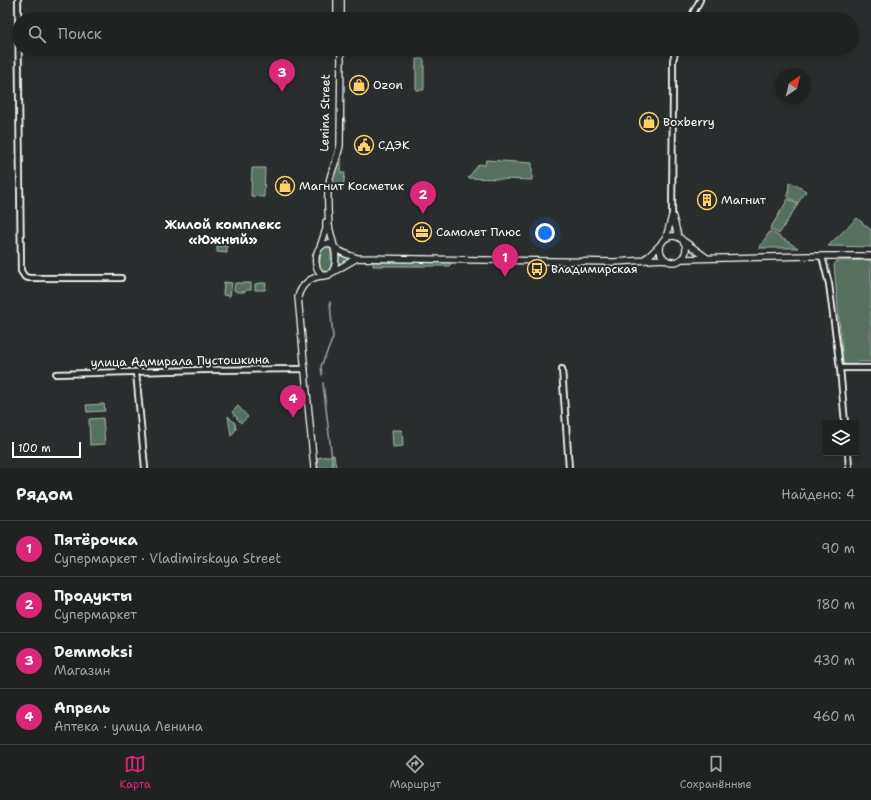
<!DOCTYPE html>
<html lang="ru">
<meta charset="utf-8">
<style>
:root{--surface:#202222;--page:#2d2f2f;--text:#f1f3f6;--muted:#a2a4a5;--line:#3d3f40;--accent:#db2777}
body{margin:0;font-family:"Shantell Sans",sans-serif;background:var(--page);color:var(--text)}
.controls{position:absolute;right:12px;bottom:12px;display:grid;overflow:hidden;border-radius:0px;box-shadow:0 2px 6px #0003}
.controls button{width:36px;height:36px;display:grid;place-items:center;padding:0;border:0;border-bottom:1px solid var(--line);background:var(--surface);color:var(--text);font:20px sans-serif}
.compass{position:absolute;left:775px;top:68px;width:36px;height:36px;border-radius:50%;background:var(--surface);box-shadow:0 2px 6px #0003;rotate:35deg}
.scale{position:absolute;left:12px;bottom:10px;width:69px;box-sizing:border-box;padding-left:4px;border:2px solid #fff;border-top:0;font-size:11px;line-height:14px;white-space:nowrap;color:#fff;-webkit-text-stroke:3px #2a2d2e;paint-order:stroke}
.you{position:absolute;left:545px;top:233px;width:14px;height:14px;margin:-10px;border:3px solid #fff;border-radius:50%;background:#1a73e8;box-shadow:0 0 0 6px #1a73e833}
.badge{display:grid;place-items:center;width:26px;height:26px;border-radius:50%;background:var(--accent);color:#fff;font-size:13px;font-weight:700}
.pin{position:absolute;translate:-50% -33px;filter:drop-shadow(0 1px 2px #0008)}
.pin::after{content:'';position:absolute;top:21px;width:14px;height:12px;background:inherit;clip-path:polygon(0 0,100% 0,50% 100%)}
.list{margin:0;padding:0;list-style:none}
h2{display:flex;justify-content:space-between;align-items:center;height:52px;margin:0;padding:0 16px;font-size:17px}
h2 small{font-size:13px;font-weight:400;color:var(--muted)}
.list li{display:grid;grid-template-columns:26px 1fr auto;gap:12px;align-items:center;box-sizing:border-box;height:56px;padding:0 16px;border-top:1px solid var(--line)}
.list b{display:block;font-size:15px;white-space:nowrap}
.list p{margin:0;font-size:13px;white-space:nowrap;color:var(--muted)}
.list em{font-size:13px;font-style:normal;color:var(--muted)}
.icon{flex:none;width:22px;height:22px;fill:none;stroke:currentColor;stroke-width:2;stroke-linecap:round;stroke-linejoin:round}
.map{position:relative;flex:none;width:871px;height:468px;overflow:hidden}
.search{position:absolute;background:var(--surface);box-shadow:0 2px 6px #0003;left:12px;right:12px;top:12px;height:44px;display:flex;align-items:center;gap:10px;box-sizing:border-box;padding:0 14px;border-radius:22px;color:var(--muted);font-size:15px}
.sheet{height:276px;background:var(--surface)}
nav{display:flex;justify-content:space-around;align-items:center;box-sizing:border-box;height:56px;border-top:1px solid var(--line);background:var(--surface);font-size:11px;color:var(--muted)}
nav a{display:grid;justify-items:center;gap:2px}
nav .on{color:var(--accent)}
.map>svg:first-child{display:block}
</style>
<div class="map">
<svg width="871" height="468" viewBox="0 0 871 468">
<rect width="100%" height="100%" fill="#2a2d2e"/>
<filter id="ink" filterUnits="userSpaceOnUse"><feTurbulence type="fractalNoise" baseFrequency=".025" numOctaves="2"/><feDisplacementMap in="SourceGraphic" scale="8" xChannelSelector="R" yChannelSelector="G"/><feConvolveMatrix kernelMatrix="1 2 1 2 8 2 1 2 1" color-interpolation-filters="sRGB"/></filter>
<g filter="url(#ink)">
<path fill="#56705e" stroke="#aab8ae" d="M416,59H424V90H416Z
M343,116L345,120V129H342L341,173H345L343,189L334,190L330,186L337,161L341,117Z
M486,160L532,163V180L468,178L479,164L485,165Z
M252,168H265L264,197L251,196Z
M789,183H792L806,191L798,203L788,197Z
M788,199L798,204L779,234L770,229Z
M857,218L871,230V247L828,246Z
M770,231L798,248H759Z
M217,246H227V253L217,252Z
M327,246L331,249V267L326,273L319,269L321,251L322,247Z
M337,252L349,259L348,260L336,267Z
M871,260V362H858L855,366H847L843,363L834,265L837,261Z
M373,262H449L451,264L449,266H373Z
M224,282L232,283L230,296L223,295Z
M235,283H251V290H247L245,292H237L234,290Z
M260,283H266L265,290H255V284Z
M104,404L105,411L87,412L86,405Z
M238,406L248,417L241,423L232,412Z
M228,416L235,423L236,429L231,436Z
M103,418L105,444L90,445L89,419Z
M392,430H402L403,446L393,447Z
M334,455L336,468H318L317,458Z"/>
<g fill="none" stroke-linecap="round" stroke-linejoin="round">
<path stroke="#9ba4ac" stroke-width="1.5" d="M322,375L321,366L333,338L330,302
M323,383L333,468"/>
<defs>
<path id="minor" d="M18,0L21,271L25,277L29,278H121
M690,19L700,0
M672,216L673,90V60L676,49
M822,256L829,284L840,368L845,423
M840,368H871
M562,369L569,468
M136,372L145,468
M56,374L202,370L305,369
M848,453L849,468"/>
<path id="tertiary" d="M337,16V0
M341,19V0
M341,49L340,145C338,157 333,167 330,178C326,192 328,211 329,225C331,240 343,263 329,275C313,278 312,251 323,245C324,244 327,243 329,244C333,245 336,249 340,251C345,254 351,256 357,258L614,262L664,259
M673,217L678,236
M660 249a13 13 0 1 1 26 0a13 13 0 1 1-26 0Z
M666,238L672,216
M685,242L707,258
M320,247L326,229V222
M644,259L649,256L661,244
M682,259L809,256H871
M333,272L357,258
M314,468L298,297C301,285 311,276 324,276"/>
</defs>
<use href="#minor" stroke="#fff" stroke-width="8"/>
<use href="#tertiary" stroke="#fff" stroke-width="8"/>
<use href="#minor" stroke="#2a2d2e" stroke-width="4.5"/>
<use href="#tertiary" stroke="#2a2d2e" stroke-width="5.5"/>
</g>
</g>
<defs>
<symbol id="shop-ring" viewBox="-11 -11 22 22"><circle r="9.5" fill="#2a2d2e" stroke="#ffd166" stroke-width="1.5"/><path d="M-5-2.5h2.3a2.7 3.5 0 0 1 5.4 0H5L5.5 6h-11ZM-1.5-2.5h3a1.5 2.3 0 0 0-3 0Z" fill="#ffd166"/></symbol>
<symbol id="civic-ring" viewBox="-11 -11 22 22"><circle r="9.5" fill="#2a2d2e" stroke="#ffd166" stroke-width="1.5"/><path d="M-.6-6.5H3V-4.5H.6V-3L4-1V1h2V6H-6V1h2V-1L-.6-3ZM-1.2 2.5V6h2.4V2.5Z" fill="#ffd166"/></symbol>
<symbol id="building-ring" viewBox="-11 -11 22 22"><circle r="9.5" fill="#2a2d2e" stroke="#ffd166" stroke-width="1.5"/><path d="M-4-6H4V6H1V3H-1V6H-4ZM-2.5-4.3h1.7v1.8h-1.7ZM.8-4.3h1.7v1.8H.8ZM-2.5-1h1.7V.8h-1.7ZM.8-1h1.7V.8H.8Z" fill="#ffd166"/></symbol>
<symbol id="office-ring" viewBox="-11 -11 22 22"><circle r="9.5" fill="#2a2d2e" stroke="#ffd166" stroke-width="1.5"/><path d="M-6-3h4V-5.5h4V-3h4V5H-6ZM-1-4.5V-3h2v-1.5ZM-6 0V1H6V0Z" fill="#ffd166"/></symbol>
<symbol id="bus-ring" viewBox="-11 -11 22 22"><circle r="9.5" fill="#2a2d2e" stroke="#ffd166" stroke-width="1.5"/><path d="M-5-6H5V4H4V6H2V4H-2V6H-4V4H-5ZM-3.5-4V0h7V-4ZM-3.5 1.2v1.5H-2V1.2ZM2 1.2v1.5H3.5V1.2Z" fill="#ffd166"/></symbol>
</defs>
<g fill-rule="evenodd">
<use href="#shop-ring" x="348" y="74" width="22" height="22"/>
<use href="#shop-ring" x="638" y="111" width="22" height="22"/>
<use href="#civic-ring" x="353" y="134" width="22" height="22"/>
<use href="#shop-ring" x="274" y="175" width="22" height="22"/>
<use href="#building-ring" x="696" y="189" width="22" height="22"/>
<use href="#office-ring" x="411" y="221" width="22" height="22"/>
<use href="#bus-ring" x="526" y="258" width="22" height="22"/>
</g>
<g text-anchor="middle" stroke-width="4" stroke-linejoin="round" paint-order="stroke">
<g font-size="12" fill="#fff" stroke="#2a2d2e" text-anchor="start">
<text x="373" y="89">Ozon</text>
<text x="663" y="126">Boxberry</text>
<text x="378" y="149">СДЭК</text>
<text x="299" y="190">Магнит Косметик</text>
<text x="721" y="204">Магнит</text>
<text x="436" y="236">Самолет Плюс</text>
<text x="551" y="273">Владимирская</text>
</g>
<g font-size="12" fill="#fff" stroke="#2a2d2e">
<text transform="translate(325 113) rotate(-89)" y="4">Lenina Street</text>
<text transform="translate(180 361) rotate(-1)" y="4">улица Адмирала Пустошкина</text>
</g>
<g font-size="13" font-weight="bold" fill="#fff" stroke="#2a2d2e">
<text x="223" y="229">Жилой комплекс<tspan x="223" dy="15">«Южный»</tspan></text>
</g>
</g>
</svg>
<div class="controls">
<button><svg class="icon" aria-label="layers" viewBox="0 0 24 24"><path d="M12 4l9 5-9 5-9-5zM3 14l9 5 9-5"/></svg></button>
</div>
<svg class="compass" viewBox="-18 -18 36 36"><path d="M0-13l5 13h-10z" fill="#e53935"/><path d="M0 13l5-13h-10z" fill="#a2a4a5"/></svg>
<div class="scale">100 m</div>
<div class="you"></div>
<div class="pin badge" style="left:505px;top:277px">1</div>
<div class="pin badge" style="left:423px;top:214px">2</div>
<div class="pin badge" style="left:282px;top:92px">3</div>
<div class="pin badge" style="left:293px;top:418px">4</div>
<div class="search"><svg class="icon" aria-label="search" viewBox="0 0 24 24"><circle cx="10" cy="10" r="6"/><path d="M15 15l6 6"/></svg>Поиск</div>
</div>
<section class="sheet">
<h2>Рядом<small>Найдено: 4</small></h2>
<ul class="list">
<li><span class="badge">1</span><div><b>Пятёрочка</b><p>Супермаркет · Vladimirskaya Street</p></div><em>90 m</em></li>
<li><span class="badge">2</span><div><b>Продукты</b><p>Супермаркет</p></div><em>180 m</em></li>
<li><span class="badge">3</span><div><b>Demmoksi</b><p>Магазин</p></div><em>430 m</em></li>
<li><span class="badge">4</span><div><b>Апрель</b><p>Аптека · улица Ленина</p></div><em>460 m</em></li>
</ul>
</section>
<nav>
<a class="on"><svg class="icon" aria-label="map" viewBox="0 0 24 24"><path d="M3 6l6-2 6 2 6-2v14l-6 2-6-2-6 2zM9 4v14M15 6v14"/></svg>Карта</a>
<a><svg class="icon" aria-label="directions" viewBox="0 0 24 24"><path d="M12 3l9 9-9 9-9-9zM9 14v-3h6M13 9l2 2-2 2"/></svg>Маршрут</a>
<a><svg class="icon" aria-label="saved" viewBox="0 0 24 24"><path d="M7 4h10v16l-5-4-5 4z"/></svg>Сохранённые</a>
</nav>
